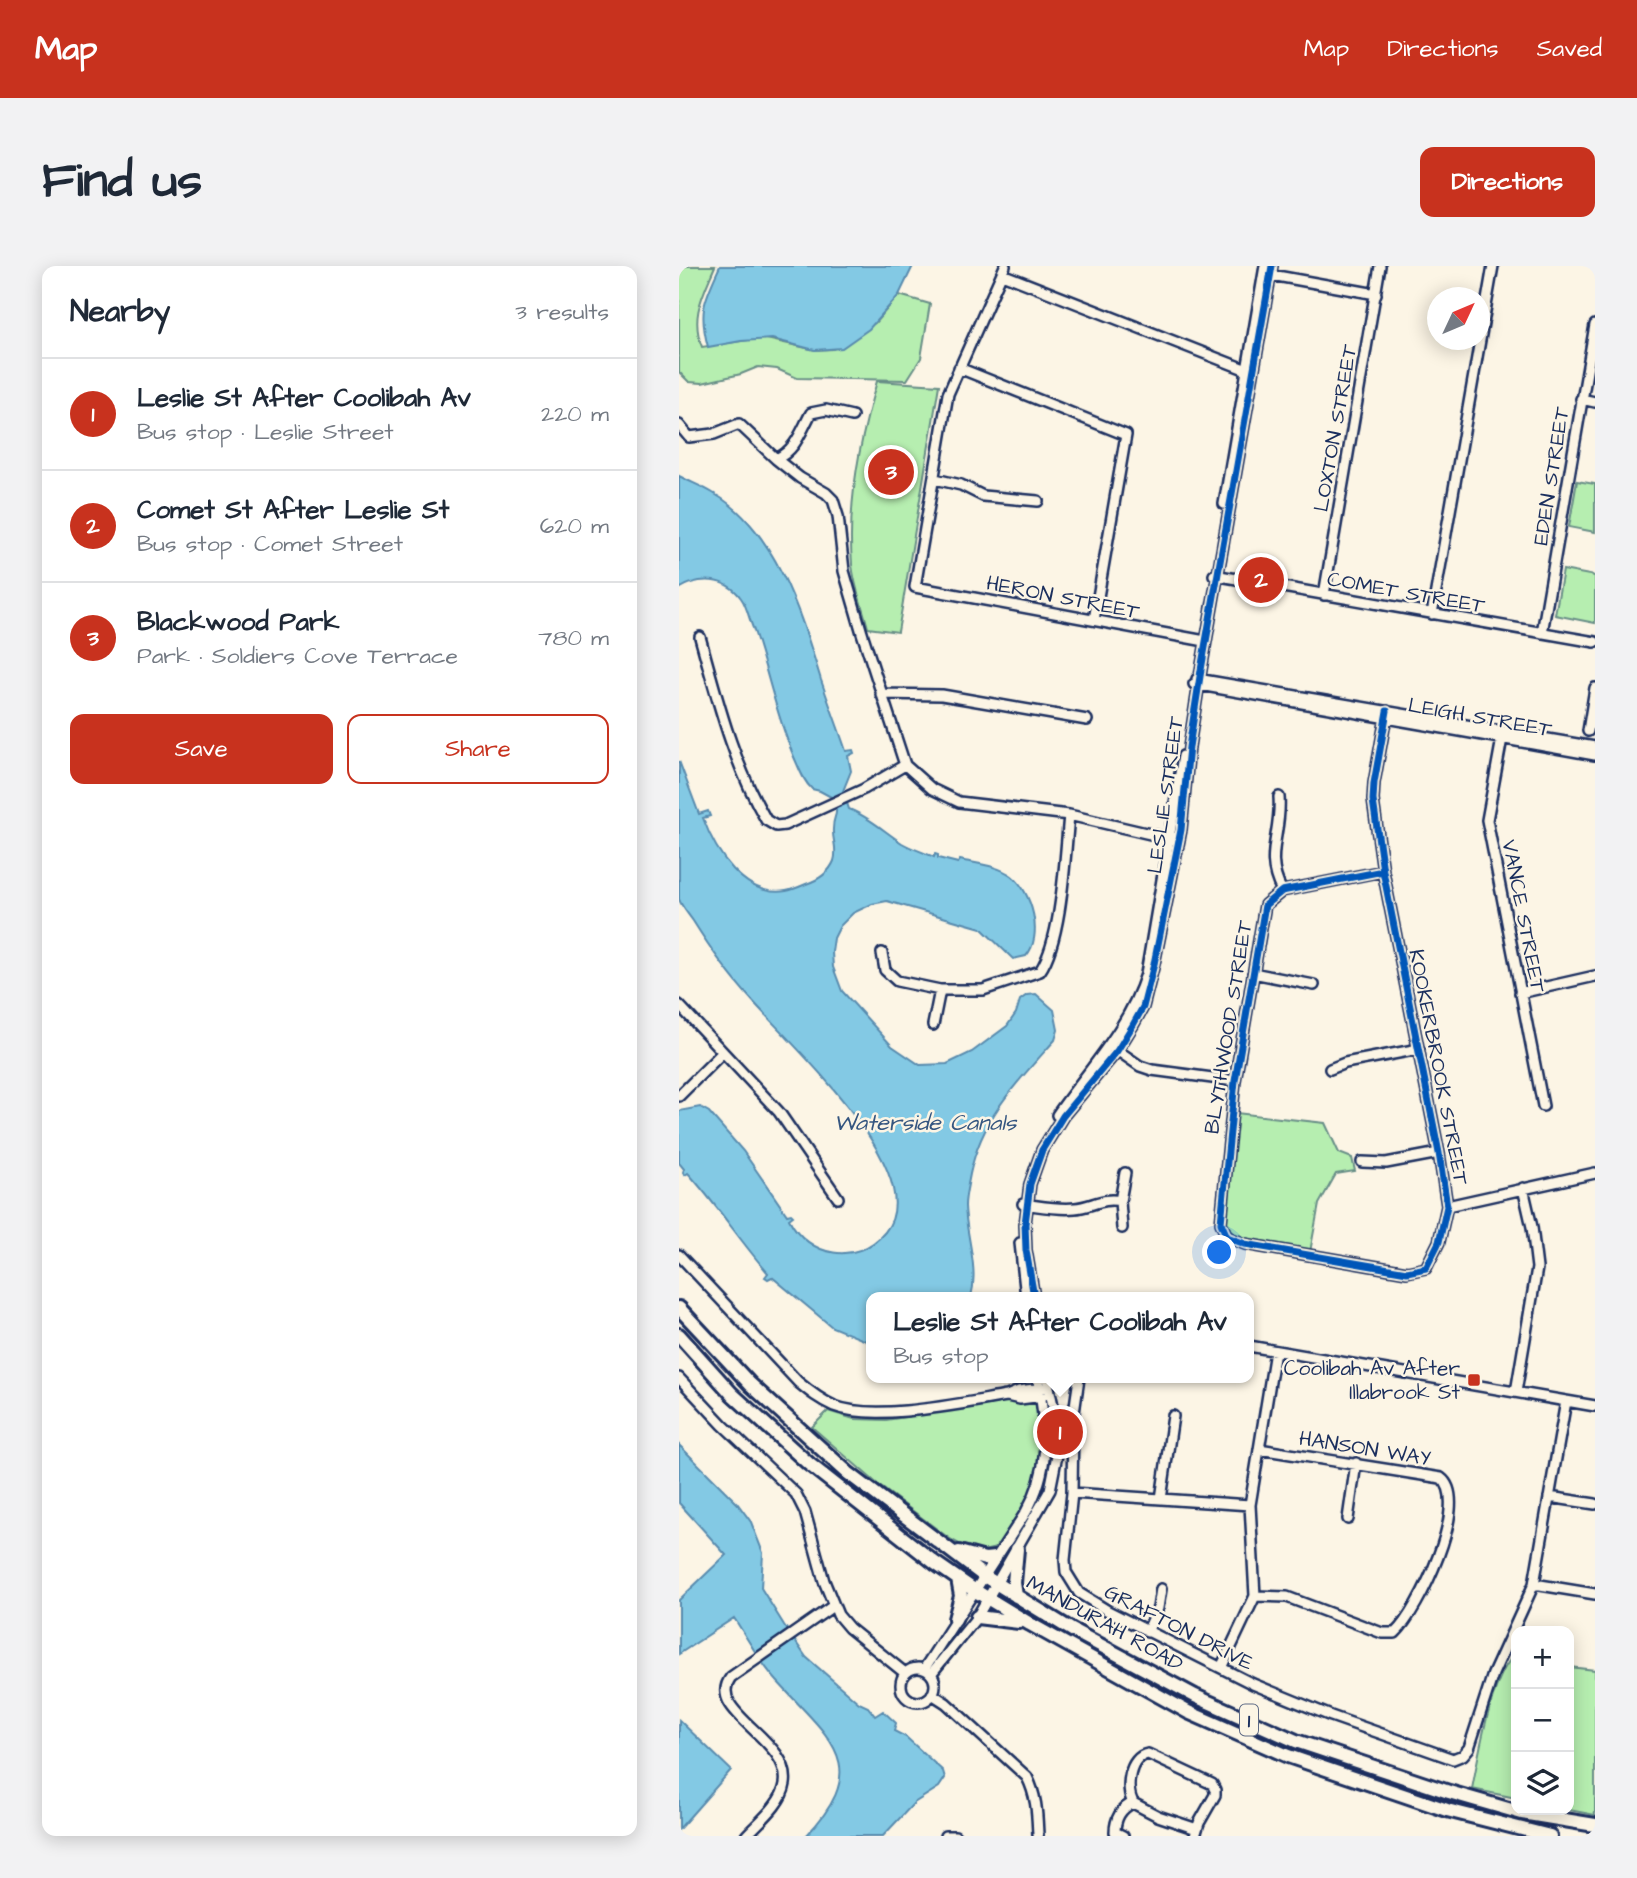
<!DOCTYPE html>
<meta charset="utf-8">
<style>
:root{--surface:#fff;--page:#f2f2f3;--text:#1f2937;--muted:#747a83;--line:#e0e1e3;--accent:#c8321e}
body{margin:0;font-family:"Architects Daughter",sans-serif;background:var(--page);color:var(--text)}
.controls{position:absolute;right:21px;bottom:21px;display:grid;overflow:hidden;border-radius:14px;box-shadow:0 4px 18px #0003}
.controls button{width:63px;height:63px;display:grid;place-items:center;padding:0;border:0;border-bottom:2px solid var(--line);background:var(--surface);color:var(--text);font:35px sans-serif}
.compass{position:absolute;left:748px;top:21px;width:63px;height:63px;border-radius:50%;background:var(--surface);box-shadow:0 4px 18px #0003;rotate:46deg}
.you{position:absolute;left:541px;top:987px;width:24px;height:24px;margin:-18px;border:5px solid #fff;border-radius:50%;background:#1a73e8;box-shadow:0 0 0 10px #1a73e833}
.badge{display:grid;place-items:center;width:46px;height:46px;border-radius:50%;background:var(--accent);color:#fff;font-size:23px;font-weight:700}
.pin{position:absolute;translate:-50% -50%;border:4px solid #fff;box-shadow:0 2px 7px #0006}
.popup{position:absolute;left:187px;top:1026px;width:388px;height:91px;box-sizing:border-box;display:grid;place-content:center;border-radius:14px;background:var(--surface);filter:drop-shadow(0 2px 5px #0005);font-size:23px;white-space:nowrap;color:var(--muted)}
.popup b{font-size:26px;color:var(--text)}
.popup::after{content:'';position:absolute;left:50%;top:100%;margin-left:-14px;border:14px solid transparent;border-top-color:var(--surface)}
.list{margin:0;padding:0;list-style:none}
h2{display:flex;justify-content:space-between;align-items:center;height:91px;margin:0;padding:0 28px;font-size:30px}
h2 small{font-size:23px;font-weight:400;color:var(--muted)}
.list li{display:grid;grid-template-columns:46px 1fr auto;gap:21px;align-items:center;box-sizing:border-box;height:112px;padding:0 28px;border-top:2px solid var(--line)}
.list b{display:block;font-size:26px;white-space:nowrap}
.list p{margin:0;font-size:23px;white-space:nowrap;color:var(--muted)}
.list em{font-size:23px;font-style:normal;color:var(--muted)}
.actions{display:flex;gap:14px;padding:21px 28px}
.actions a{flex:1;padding:16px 0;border:2px solid var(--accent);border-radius:14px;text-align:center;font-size:24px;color:var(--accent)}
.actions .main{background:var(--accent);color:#fff}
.icon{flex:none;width:38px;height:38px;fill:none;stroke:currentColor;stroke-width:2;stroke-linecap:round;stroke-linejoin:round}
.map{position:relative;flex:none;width:916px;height:1570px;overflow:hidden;border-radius:14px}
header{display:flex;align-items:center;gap:42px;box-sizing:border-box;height:98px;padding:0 35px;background:var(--accent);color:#fff}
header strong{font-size:33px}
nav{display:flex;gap:38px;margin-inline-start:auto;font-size:24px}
.intro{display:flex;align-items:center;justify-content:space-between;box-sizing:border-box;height:168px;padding:0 42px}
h1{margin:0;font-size:49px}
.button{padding:18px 32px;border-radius:14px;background:var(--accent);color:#fff;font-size:24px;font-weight:700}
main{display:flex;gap:42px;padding:0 42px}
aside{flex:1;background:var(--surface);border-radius:14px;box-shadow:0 4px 18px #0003}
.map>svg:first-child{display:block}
</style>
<header>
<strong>Map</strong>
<nav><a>Map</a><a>Directions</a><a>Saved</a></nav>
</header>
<div class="intro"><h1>Find us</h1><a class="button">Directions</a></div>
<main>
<aside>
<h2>Nearby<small>3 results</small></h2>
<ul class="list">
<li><span class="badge">1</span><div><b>Leslie St After Coolibah Av</b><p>Bus stop · Leslie Street</p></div><em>220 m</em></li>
<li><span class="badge">2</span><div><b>Comet St After Leslie St</b><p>Bus stop · Comet Street</p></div><em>620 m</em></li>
<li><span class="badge">3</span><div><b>Blackwood Park</b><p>Park · Soldiers Cove Terrace</p></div><em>780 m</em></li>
</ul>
<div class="actions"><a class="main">Save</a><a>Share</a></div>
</aside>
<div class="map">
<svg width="916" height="1570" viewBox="0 0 916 1570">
<rect width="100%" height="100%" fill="#fcf5e5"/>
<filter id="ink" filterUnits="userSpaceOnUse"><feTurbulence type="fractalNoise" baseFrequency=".0143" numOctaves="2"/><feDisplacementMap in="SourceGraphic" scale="14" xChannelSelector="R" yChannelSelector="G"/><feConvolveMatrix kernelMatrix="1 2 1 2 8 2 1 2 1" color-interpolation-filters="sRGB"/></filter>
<g filter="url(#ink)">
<path fill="#b6eeb0" stroke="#688e87" stroke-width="2" d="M0,0H36C24,29 11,50 23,81L83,72L136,84L154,83L196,57L220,29L251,38L242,92L228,114L118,112L98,103L79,101L62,108L23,117L10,116L0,106Z
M198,115L260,119L219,366L189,362C184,342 175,319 173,298C168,237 181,173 198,115Z
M898,215L916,218V266L890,261Z
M884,304L916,310V357L876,349Z
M557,847L646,857L660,887L673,892L676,905L657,908L640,938L631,986L559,972C549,964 547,957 547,945Z
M356,1135C361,1145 361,1156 362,1167C366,1214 343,1244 317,1282L300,1286L291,1284L271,1273L202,1221L133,1161L149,1145L175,1153L207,1154L325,1136Z
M837,1388V1532L793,1523C799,1493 813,1405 837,1388Z
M890,1401L916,1404V1549L890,1544Z"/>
<path fill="#83c9e4" stroke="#598bae" stroke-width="2" d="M41,0H234L220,29L190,63L163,82L136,84L93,73L62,75L29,81C19,44 26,33 41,0Z
M0,210C11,216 23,220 34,227C97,263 122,349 142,414C150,438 159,461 167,485L174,484L175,487L169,490L172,505L164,525L170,543C189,550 206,566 223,577C233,583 245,586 255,591L256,588L259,589V592L279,597L281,594C298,598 318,599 333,610C353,626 365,670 347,690L334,693L302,662L208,635L193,638L174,647L161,660L155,672L153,686L154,701L163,725L213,780L241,799L268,798L293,786L328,760L337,747L341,734L348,729L357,728L375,744L379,764L376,774C338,816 303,851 291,908C289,919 286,930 286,940C287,970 300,1002 292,1031H192V1077L153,1061L93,1011L89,1013L86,1011L89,1007C61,975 38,939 9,907L6,909L4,906L5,903L0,897V845L21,841L30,846L64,885L108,949L112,948L114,950L110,953C129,991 178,1000 206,966C255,907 106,773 71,732C49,708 31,682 14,655C10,649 2,640 0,633C0,622 0,607 0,596C0,562 0,528 0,495L20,548L29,545L31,550L24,552C36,585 65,632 107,625C113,624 120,621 127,618C139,614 150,607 155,595C159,582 153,574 154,563C154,546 161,553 154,532L141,525L133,523C124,515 120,502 115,491C97,449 89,405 74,362C70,353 68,340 62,332C47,311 20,310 0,323Z
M0,1179L58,1237L72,1256L84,1287L82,1322L105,1359L127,1391L180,1437L189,1441L196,1450L204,1445L217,1457L215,1465L227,1471L264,1505L266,1512L260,1521L235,1537L204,1570H127C195,1498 150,1473 98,1415C81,1397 69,1373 55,1352L0,1388V1334L47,1289L0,1237Z
M0,1454L52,1504L0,1563Z"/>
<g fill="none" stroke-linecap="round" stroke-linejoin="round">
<defs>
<path id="minor" d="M326,0L269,128L236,321L526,375
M323,8L573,106
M587,8L697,28
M280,102L447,169L415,354
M902,133L916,136
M0,159L10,171L35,168L60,158L97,193L121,212L147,227L154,234L159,250L165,305L183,367L226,499L253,523L280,536L390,549L497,574
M97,193C117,184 122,165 132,147L147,144L173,150
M256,213L282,219L304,230L359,235
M545,238L586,0
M535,309L916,376
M645,329L701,0
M753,348L814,0
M863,367L916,59
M21,371C39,435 53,495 87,554L97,560L106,559L185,523L226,499
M518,413L916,481
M515,418L916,489
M202,428L263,429L408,454
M909,465L916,422
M824,467L808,554L864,840
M600,531C603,568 584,590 603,625
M704,605L603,625L586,639L556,815L542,957L548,971L566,978L728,1006L747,1002L760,976L768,940L760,887L704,605L694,534L695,517L708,445
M203,687L206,704L218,715L261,724H304L361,705C383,673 386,590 390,549
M574,707L635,719
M841,727L916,710
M0,739L100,846L159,932
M254,759L261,724
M435,782L461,800L473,804L556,815
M651,803L666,797L740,783
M0,830L44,786
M378,849C410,803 450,762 467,708L504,490
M683,896L707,897L760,887
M344,938C361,940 379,944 396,942C412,941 424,931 441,935
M768,940L916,907
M443,962L441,935L446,907
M341,977L347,1031
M0,989L119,1116C131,1126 141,1134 155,1140C196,1156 284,1137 328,1130L340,1125L369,1121
M355,1031L347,984L346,958L351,918L363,884L384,850L438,785L454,759L464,741L475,698L502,564L510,481L522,404L593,0
M570,1080L916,1140
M0,1112L44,1159L117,1228L126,1246L145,1315L159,1349L170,1362L226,1407
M400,1112L394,1154L393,1227L386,1294L387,1306L400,1327L429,1345L574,1418L652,1450L774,1493L784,1489L790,1482L814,1408L855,1318L887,1135
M837,1126L858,1002L853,961L844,922
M328,1130L341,1133L364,1130
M393,1227L571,1239
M870,1231L916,1238
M482,1233L494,1150
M669,1253L677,1197
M855,1318L916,1328
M576,1330L608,1331L703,1367H716C739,1346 793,1235 762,1212L580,1183
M468,1366L479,1342L482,1323
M542,1402L576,1330L571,1239L596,1085
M222 1419a17 17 0 1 1 34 0a17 17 0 1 1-34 0Z
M245,1403L347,1246C374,1198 366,1163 359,1112
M252,1408L298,1351L371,1224L380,1179L378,1158L368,1112
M253,1428L267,1437L348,1511C358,1531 358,1548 359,1569
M67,1570C80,1556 103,1538 106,1518C113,1473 25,1446 52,1411L154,1340
M266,1570H276
M444,1570L436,1566C436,1553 442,1542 454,1537
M516,1570L520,1557L536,1529V1524L533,1518L469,1488C450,1491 446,1522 454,1537L479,1550L518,1563"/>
<path id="highway" d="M0,1042L71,1118L169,1207L305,1310L393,1364L516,1430L617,1475L770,1526L843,1547L916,1559
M0,1069L53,1128L130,1198L256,1297L295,1324L351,1358L509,1446L609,1490L768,1544L871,1570
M280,1286L306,1293L316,1292
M337,1330L335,1317L338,1283
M298,1351L340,1356
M276,1353L282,1330L279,1313"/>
</defs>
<use href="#minor" stroke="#1b2f5e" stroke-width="14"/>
<use href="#highway" stroke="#1b2f5e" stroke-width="18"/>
<use href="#minor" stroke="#fcf5e5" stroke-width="9"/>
<use href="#highway" stroke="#fcf5e5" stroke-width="12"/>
<defs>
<path id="cycleway" d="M704,605L603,625L586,639L556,815L542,957L548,971L566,978L728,1006L747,1002L760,976L768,940L760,887L704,605L694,534L695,517L708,445
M355,1031L347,984L346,958L351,918L363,884L384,850L438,785L454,759L464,741L475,698L502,564L510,481L522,404L593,0"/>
</defs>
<use href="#cycleway" stroke="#fcf5e5" stroke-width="11"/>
<use href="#cycleway" stroke="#0057b8" stroke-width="7"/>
</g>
</g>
<rect fill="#c8321e" stroke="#fcf5e5" stroke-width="2.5" x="788" y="1107" width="14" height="14" rx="3.5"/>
<g text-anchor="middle" stroke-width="5" stroke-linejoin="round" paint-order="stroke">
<rect fill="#fcf5e5" stroke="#5e6a86" stroke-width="2" x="561" y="1438.5" width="18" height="31" rx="5"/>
<g font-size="19" font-weight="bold" fill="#1b2f5e">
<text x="570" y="1461">1</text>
</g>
<g font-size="21" fill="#1b2f5e" stroke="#fcf5e5">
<text transform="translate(656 162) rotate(-80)" y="7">LOXTON STREET</text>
<text transform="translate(872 210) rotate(-81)" y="7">EDEN STREET</text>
<text transform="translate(727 326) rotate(10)" y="7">COMET STREET</text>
<text transform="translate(384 331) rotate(11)" y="7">HERON STREET</text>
<text transform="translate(801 451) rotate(10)" y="7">LEIGH STREET</text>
<text transform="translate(486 529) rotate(-82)" y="7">LESLIE STREET</text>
<text transform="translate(845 650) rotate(79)" y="7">VANCE STREET</text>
<text transform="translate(549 761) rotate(-81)" y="7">BLYTHWOOD STREET</text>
<text transform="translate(760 801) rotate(79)" y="7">KOOKERBROOK STREET</text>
<text transform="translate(686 1182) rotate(9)" y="7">HANSON WAY</text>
<text transform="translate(426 1357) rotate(29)" y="7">MANDURAH ROAD</text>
<text transform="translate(500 1361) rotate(27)" y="7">GRAFTON DRIVE</text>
</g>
<g font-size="21" fill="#1b2f5e" stroke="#fcf5e5" text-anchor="end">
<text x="781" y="1109">Coolibah Av After<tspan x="781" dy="24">Illabrook St</tspan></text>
</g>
<g font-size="23" font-style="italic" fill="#355680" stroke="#fcf5e5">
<text x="246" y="864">Waterside Canals</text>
</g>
</g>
</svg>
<div class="controls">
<button>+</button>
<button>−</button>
<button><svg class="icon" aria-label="layers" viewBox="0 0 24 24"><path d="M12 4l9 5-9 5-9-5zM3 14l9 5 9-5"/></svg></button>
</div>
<svg class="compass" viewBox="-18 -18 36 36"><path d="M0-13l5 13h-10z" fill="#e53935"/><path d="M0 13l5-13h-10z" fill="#747a83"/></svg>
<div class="you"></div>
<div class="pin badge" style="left:381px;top:1166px">1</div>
<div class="popup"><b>Leslie St After Coolibah Av</b>Bus stop</div>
<div class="pin badge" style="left:582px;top:314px">2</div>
<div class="pin badge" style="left:212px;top:206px">3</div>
</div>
</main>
